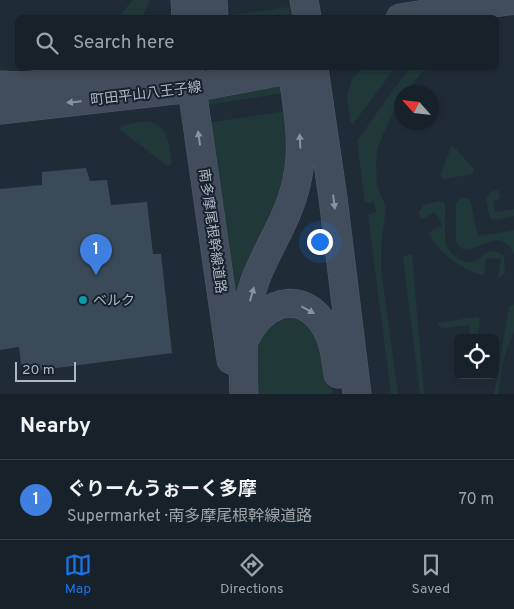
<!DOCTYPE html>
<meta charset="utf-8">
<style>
:root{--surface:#17212a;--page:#242e36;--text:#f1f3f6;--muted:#9ea3a8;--line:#363e47;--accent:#1a73e8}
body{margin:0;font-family:Overpass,"Noto Sans JP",sans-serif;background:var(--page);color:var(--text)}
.controls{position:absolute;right:15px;bottom:15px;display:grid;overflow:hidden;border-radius:8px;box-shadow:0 2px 8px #0003}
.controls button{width:45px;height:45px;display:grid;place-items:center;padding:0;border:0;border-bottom:1px solid var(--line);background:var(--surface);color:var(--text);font:25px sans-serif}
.compass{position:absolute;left:394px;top:85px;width:45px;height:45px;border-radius:50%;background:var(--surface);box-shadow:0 2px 8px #0003;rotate:297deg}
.scale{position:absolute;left:15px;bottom:12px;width:61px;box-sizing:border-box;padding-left:5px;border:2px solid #adb8c5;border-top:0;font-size:14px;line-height:18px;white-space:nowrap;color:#adb8c5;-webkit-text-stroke:4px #18222d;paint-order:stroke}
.you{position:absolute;left:319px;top:241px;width:18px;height:18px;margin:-12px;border:4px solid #fff;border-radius:50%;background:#1a73e8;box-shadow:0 0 0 8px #1a73e833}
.badge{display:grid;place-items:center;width:32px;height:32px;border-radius:50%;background:var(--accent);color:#fff;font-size:16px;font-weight:700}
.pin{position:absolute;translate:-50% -41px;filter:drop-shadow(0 1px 2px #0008)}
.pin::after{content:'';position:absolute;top:26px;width:18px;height:15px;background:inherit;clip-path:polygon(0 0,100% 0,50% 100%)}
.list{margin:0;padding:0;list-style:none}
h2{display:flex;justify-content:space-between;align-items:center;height:65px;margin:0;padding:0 20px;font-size:21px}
h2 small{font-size:16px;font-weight:400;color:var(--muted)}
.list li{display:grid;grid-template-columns:32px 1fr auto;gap:15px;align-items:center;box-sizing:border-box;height:80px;padding:0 20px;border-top:1px solid var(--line)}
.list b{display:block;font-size:19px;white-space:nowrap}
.list p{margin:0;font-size:16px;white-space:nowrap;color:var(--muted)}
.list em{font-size:16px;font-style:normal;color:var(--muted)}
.icon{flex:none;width:28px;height:28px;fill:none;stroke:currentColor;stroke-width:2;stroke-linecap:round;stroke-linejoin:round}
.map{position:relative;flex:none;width:514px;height:394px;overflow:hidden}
.search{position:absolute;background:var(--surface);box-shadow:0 2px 8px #0003;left:15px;right:15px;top:15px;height:55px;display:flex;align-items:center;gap:12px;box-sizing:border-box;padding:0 18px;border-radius:8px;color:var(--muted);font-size:19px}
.sheet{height:145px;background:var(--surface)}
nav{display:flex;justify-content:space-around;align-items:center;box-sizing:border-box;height:70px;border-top:1px solid var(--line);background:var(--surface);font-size:14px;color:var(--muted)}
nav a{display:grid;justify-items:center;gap:2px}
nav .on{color:var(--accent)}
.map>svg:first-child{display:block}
</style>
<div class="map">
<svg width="514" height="394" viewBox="0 0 514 394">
<rect width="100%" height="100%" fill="#1f2c38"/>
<path fill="#213839" d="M133,0H150L142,17H118Z
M289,7L290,13L287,18H225V16Z
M365,68H395L353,124L350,122L347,95L353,77Z
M409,68H431L422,72L406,92H402L401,98L387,125L378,147L376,163L377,186L386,208L381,245V269L398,394H391L368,215L376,212L374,202L365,203L357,141Z
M282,84L284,93L207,105L206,100L210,93Z
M286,111L290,148L286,178L234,306L207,123Z
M147,121C170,127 168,141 172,162L170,166L166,165L119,129L122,125Z
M452,145L474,169V171L472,174L444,179L440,176Z
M498,190L500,199L493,200L495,212L514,209V216L494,220L490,218L486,199L491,192Z
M461,197L469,199L471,203L478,236L514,230V254C496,218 467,269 456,241V203Z
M440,201L444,202L445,207V241C448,253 461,266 475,261C481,258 486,251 493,251C497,251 501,254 504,256L505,274L498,278L501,259L486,258L484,276C459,268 441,255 428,233L442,225L435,212L421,220L419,212L424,205Z
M407,255H412L424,394H420L403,258Z
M514,304V332L505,354L498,394H494L509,307Z
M288,314L309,324L327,361L333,394H254L251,372L258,332Z
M476,317L480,319L478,338H470L469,325L444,328L439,326L438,323Z"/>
<path fill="#3b4a58" d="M86,168L90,181L107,180L111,205L147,202L153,254H161L172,353L26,372L21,364L19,347L0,350V189L42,185V172Z"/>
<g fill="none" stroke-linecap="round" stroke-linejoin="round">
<defs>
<path id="secondary" d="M185,0L186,18
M213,0L214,18
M304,0L307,18
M400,18L514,0
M189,68L231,360
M314,68L333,198L357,394
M0,85L25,86L176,68
M0,110L192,88L298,68
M245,339C266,295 310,289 330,336C335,348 336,362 338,374
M244,394C242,355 242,315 256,278C269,245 290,216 297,180C303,153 300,125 296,97C295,88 292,77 292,68"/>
</defs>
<use href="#secondary" stroke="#505b66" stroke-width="29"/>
<use href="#secondary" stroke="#414d5c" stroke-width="28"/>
</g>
<defs><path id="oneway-solid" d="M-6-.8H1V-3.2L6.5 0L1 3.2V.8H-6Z" transform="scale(1.25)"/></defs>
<g fill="#8793a0">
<use href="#oneway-solid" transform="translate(74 102) rotate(174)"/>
<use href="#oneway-solid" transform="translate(199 138) rotate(-98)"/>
<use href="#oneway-solid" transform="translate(300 141) rotate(-93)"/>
<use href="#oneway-solid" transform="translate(334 202) rotate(83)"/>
<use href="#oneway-solid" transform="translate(252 294) rotate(-74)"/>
<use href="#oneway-solid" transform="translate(308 310) rotate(29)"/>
</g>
<circle fill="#0f9aa8" stroke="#18222d" stroke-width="2" cx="83" cy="300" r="5"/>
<g text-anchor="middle" stroke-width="4" stroke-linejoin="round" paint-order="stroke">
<g font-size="14" fill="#adb8c5" stroke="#18222d">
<text transform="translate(146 93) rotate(-7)" y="5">町田平山八王子線</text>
<text transform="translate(213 231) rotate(82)" y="5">南多摩尾根幹線道路</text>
</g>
<g font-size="14" fill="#adb8c5" stroke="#18222d" text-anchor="start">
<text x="93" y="305">ベルク</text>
</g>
</g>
</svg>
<div class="controls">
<button><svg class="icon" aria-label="locate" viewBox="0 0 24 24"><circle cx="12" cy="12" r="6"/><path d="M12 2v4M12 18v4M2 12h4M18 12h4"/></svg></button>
</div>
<svg class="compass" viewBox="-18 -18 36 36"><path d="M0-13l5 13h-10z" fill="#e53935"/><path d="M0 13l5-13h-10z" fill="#9ea3a8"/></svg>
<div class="scale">20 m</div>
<div class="you"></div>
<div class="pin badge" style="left:96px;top:275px;background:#3f7fe0">1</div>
<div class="search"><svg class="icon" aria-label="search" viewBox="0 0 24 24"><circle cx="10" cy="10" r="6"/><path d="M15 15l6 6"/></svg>Search here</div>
</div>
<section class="sheet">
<h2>Nearby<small></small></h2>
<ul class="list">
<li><span class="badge" style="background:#3f7fe0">1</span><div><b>ぐりーんうぉーく多摩</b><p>Supermarket · 南多摩尾根幹線道路</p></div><em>70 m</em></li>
</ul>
</section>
<nav>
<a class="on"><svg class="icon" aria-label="map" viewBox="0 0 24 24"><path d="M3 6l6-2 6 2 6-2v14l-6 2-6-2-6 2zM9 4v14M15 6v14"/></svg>Map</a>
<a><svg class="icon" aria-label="directions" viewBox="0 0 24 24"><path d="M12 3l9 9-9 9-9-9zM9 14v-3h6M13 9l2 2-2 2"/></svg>Directions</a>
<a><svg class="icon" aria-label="saved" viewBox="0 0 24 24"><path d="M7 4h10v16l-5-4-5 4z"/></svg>Saved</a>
</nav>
